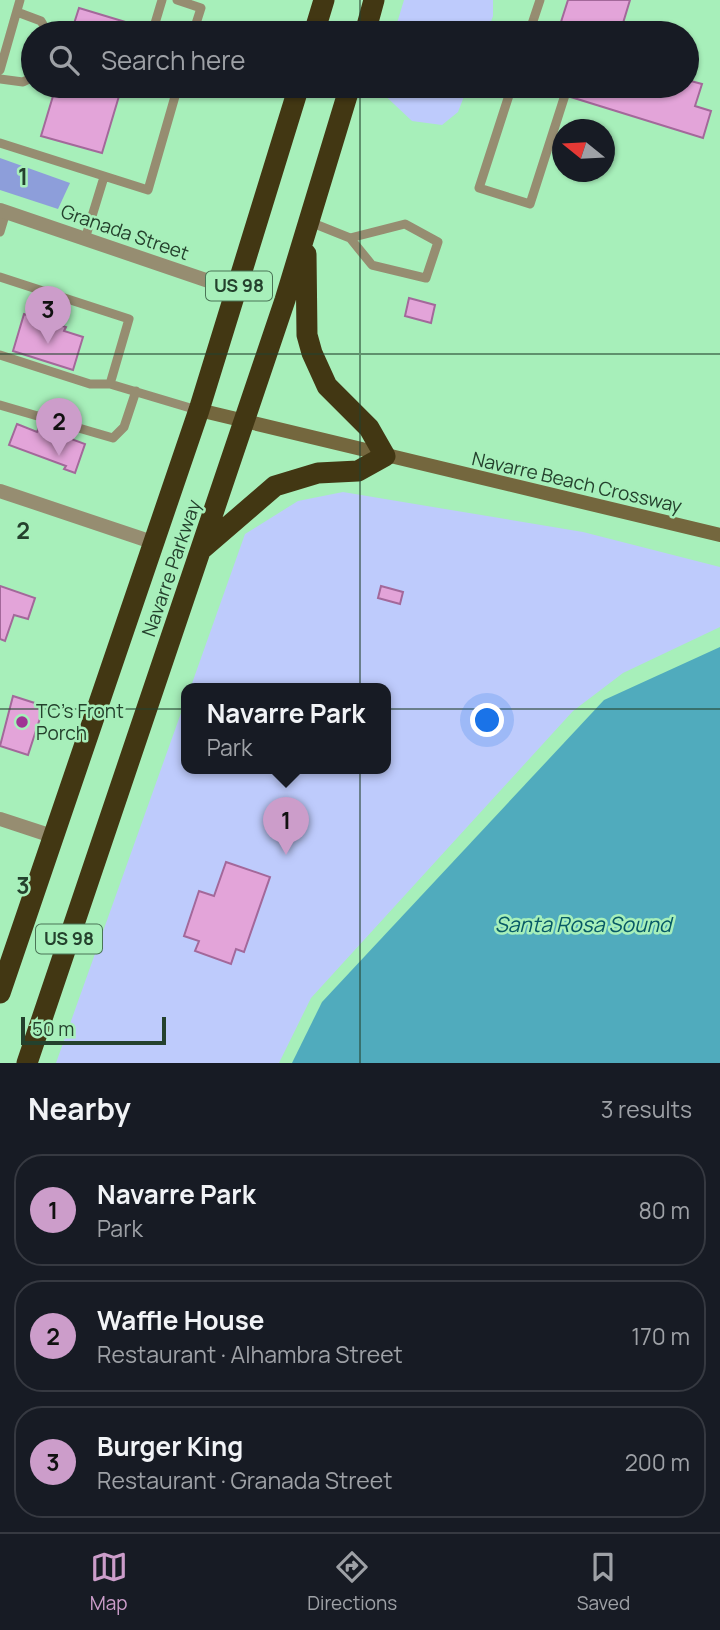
<!DOCTYPE html>
<meta charset="utf-8">
<style>
:root{--surface:#171b24;--page:#242831;--text:#f1f3f6;--muted:#9ea1a6;--line:#363941;--accent:#cc9dca}
body{margin:0;font-family:Manrope,sans-serif;background:var(--page);color:var(--text)}
.compass{position:absolute;left:552px;top:119px;width:63px;height:63px;border-radius:50%;background:var(--surface);box-shadow:0 2px 5px #0004;rotate:288deg}
.scale{position:absolute;left:21px;bottom:18px;width:145px;box-sizing:border-box;padding-left:7px;border:4px solid #24412d;border-top:0;font-size:19px;line-height:24px;white-space:nowrap;color:#24412d;-webkit-text-stroke:5px #a7efba;paint-order:stroke}
.you{position:absolute;left:488px;top:721px;width:24px;height:24px;margin:-18px;border:5px solid #fff;border-radius:50%;background:#1a73e8;box-shadow:0 0 0 10px #1a73e833}
.badge{display:grid;place-items:center;width:46px;height:46px;border-radius:50%;background:var(--accent);color:#111;font-size:23px;font-weight:700}
.pin{position:absolute;translate:-50% -58px;filter:drop-shadow(0 2px 4px #0008)}
.pin::after{content:'';position:absolute;top:37px;width:24px;height:21px;background:inherit;clip-path:polygon(0 0,100% 0,50% 100%)}
.popup{position:absolute;left:181px;top:683px;width:210px;height:91px;box-sizing:border-box;display:grid;place-content:center;border-radius:14px;background:var(--surface);filter:drop-shadow(0 2px 5px #0005);font-size:23px;white-space:nowrap;color:var(--muted)}
.popup b{font-size:26px;color:var(--text)}
.popup::after{content:'';position:absolute;left:50%;top:100%;margin-left:-14px;border:14px solid transparent;border-top-color:var(--surface)}
.list{margin:0;padding:0;list-style:none}
h2{display:flex;justify-content:space-between;align-items:center;height:91px;margin:0;padding:0 28px;font-size:30px}
h2 small{font-size:23px;font-weight:400;color:var(--muted)}
.list li{display:grid;grid-template-columns:46px 1fr auto;gap:21px;align-items:center;box-sizing:border-box;height:112px;margin:0 14px 14px;padding:0 14px;border:2px solid var(--line);border-radius:28px}
.list b{display:block;font-size:26px;white-space:nowrap}
.list p{margin:0;font-size:23px;white-space:nowrap;color:var(--muted)}
.list em{font-size:23px;font-style:normal;color:var(--muted)}
.icon{flex:none;width:38px;height:38px;fill:none;stroke:currentColor;stroke-width:2;stroke-linecap:round;stroke-linejoin:round}
.map{position:relative;flex:none;width:720px;height:1063px;overflow:hidden}
.search{position:absolute;background:var(--surface);box-shadow:0 2px 5px #0004;left:21px;right:21px;top:21px;height:77px;display:flex;align-items:center;gap:18px;box-sizing:border-box;padding:0 24px;border-radius:38px;color:var(--muted);font-size:26px}
.sheet{height:469px;background:var(--surface)}
nav{display:flex;justify-content:space-around;align-items:center;box-sizing:border-box;height:98px;border-top:2px solid var(--line);background:var(--surface);font-size:19px;color:var(--muted)}
nav a{display:grid;justify-items:center;gap:4px}
nav .on{color:var(--accent)}
.map>svg:first-child{display:block}
</style>
<div class="map">
<svg width="720" height="1063" viewBox="0 0 720 1063">
<rect width="100%" height="100%" fill="#a7efba"/>
<path fill="#becbfc" d="M404,0H493V16L487,33H394Z
M379,86H468L458,112L442,125L412,121L378,89Z
M343,492L583,532L720,567V627L623,673L573,711L311,998L279,1063H56L186,699V769H386V689H190L245,534L298,501Z"/>
<path fill="#8d9eda" d="M0,158L70,183L58,209L0,190Z"/>
<path fill="#50abbd" d="M720,647V1063H292L322,1002L604,700Z"/>
<path fill="#e3a4d9" stroke="#a3689a" stroke-width="2" d="M568,0H630L620,33H562L566,23L561,22Z
M79,8L162,33H71Z
M687,80L702,84L695,106L711,111L703,138L545,89L546,86H687Z
M56,86H122L102,153L41,136Z
M409,298L435,305L431,323L405,316Z
M24,314L66,327L64,331L83,337L73,370L13,351Z
M17,424L37,432L39,427L85,444L75,473L64,469L66,466L9,445Z
M0,586L35,598L28,619L14,615L5,641L0,639Z
M381,586L403,592L400,604L378,598Z
M13,696L44,706L28,755L0,746Z
M226,862L270,877L244,952L236,949L231,964L195,951L199,941L184,936L199,891L214,896Z"/>
<g fill="none" stroke-linecap="round" stroke-linejoin="round">
<path stroke="#968d71" stroke-width="9" d="M177,0L201,8L193,33
M17,12L41,21L48,33
M153,30L162,0
M529,33L540,0
M0,70L20,0
M0,79L23,82L33,77
M512,86L479,188L530,204L565,95
M0,143L148,190L178,86
M310,222L350,238L372,265L426,278L438,242L405,224L350,238
M0,232L6,212
M85,239L104,177
M0,277L129,319L110,384L197,410
M0,355L90,384H110
M0,405L113,438L124,427L136,391"/>
<path stroke="#968d71" stroke-width="14" d="M0,210L238,291
M0,491L152,542
M0,819L52,836"/>
<path stroke="#74673e" stroke-width="14" d="M199,410L720,535"/>
<path stroke="#423713" stroke-width="21" d="M314,33L324,0
M365,33L374,0
M203,548L275,486L318,473L358,471L385,456L369,428L327,386L312,353L307,335L306,254
M0,993L199,410L299,86
M27,1063L285,300L350,86"/>
</g>
<path fill="none" stroke="#24412d" stroke-width="2" stroke-opacity="0.55" d="M360,0V33M360,86V1063M0,354H720M0,709H720"/>
<circle fill="#9f3494" stroke="#a7efba" stroke-width="2.5" cx="22" cy="722" r="7"/>
<g text-anchor="middle" stroke-width="5" stroke-linejoin="round" paint-order="stroke">
<g fill="#a7efba" stroke="#4b7557" stroke-width="2">
<rect x="206" y="271.5" width="66" height="29" rx="5"/>
<rect x="36" y="924.5" width="66" height="29" rx="5"/>
</g>
<g font-size="18" font-weight="bold" fill="#24412d">
<text x="239" y="292">US 98</text>
<text x="69" y="945">US 98</text>
</g>
<g font-size="19" fill="#24412d" stroke="#a7efba">
<text transform="translate(125 232) rotate(19)" y="7">Granada Street</text>
<text transform="translate(577 482) rotate(13)" y="7">Navarre Beach Crossway</text>
<text transform="translate(171 568) rotate(-71)" y="7">Navarre Parkway</text>
</g>
<g font-size="19" fill="#24412d" stroke="#a7efba" text-anchor="start">
<text x="36" y="718">TC's Front<tspan x="36" dy="22">Porch</tspan></text>
</g>
<g font-size="21" font-style="italic" fill="#075966" stroke="#a7efba">
<text x="583" y="932">Santa Rosa Sound</text>
</g>
</g>
<g font-size="23" text-anchor="middle" font-weight="bold" fill="#24412d" stroke="#a7efba" stroke-width="5" stroke-linejoin="round" paint-order="stroke">
<text x="23" y="185">1</text>
<text x="23" y="539">2</text>
<text x="23" y="894">3</text>
</g>
</svg>
<svg class="compass" viewBox="-18 -18 36 36"><path d="M0-13l5 13h-10z" fill="#e53935"/><path d="M0 13l5-13h-10z" fill="#9ea1a6"/></svg>
<div class="scale">50 m</div>
<div class="you"></div>
<div class="pin badge" style="left:286px;top:855px">1</div>
<div class="popup"><b>Navarre Park</b>Park</div>
<div class="pin badge" style="left:59px;top:456px">2</div>
<div class="pin badge" style="left:48px;top:344px">3</div>
<div class="search"><svg class="icon" aria-label="search" viewBox="0 0 24 24"><circle cx="10" cy="10" r="6"/><path d="M15 15l6 6"/></svg>Search here</div>
</div>
<section class="sheet">
<h2>Nearby<small>3 results</small></h2>
<ul class="list">
<li><span class="badge">1</span><div><b>Navarre Park</b><p>Park</p></div><em>80 m</em></li>
<li><span class="badge">2</span><div><b>Waffle House</b><p>Restaurant · Alhambra Street</p></div><em>170 m</em></li>
<li><span class="badge">3</span><div><b>Burger King</b><p>Restaurant · Granada Street</p></div><em>200 m</em></li>
</ul>
</section>
<nav>
<a class="on"><svg class="icon" aria-label="map" viewBox="0 0 24 24"><path d="M3 6l6-2 6 2 6-2v14l-6 2-6-2-6 2zM9 4v14M15 6v14"/></svg>Map</a>
<a><svg class="icon" aria-label="directions" viewBox="0 0 24 24"><path d="M12 3l9 9-9 9-9-9zM9 14v-3h6M13 9l2 2-2 2"/></svg>Directions</a>
<a><svg class="icon" aria-label="saved" viewBox="0 0 24 24"><path d="M7 4h10v16l-5-4-5 4z"/></svg>Saved</a>
</nav>
